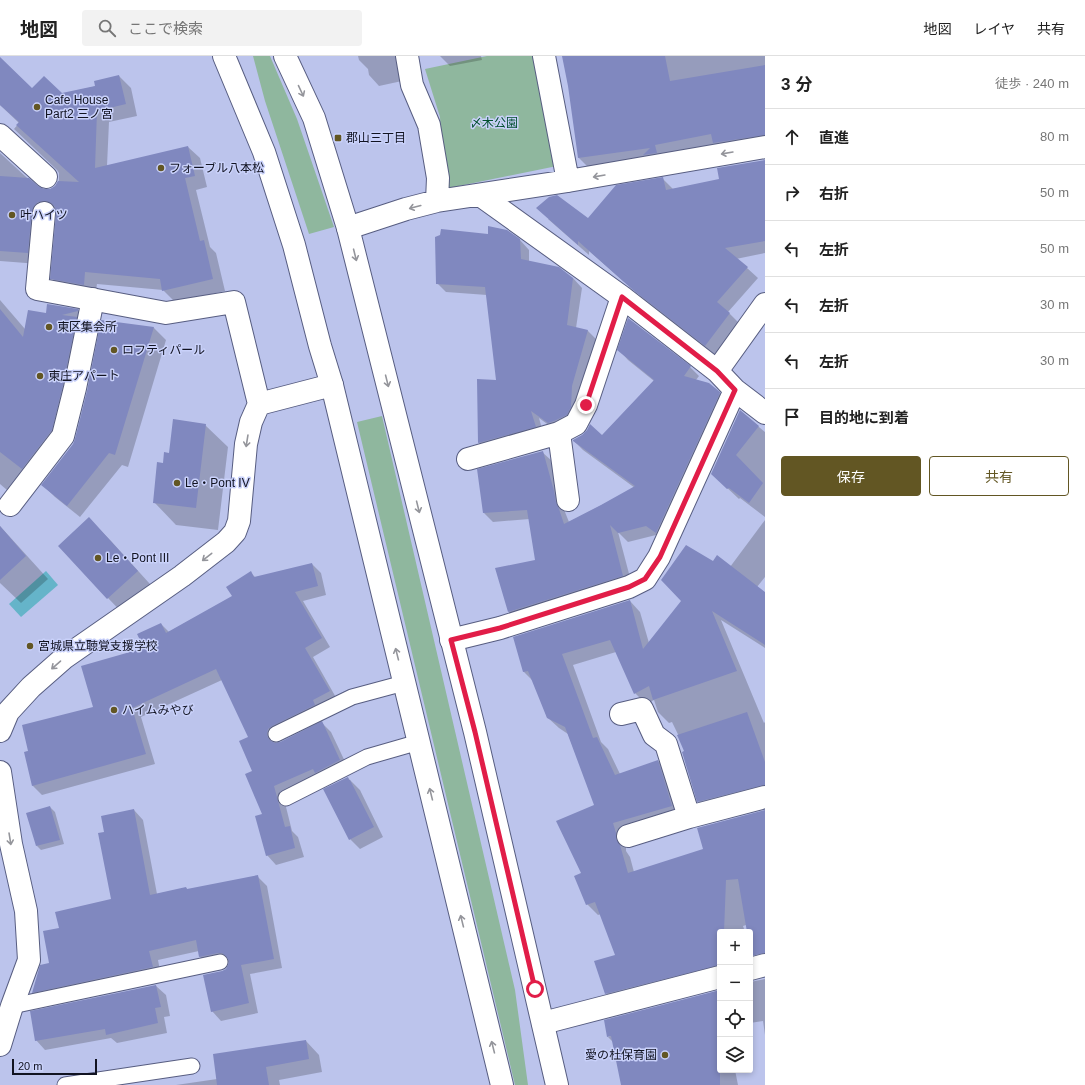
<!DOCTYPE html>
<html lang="ja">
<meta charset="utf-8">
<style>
:root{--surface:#fff;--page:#f2f2f2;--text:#222;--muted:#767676;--line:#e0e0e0;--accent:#625623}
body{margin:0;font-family:Helvetica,"Noto Sans JP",sans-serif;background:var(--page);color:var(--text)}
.controls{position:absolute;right:12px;bottom:12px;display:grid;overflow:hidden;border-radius:4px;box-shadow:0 2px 6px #0003}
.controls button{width:36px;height:36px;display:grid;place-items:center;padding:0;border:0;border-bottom:1px solid var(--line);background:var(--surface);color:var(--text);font:20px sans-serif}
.scale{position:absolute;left:12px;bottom:10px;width:85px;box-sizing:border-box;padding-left:4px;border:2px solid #111321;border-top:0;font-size:11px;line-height:14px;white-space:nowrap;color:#111321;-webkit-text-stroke:3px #c9d1fa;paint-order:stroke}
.stop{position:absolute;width:12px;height:12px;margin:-9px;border:3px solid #e11d48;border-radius:50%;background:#fff}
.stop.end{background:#e11d48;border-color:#fff;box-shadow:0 1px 4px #0008}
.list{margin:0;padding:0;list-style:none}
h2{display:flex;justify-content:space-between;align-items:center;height:52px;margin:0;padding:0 16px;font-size:17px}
h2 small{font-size:13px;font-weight:400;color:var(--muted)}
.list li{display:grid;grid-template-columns:26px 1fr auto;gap:12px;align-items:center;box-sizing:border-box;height:56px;padding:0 16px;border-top:1px solid var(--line)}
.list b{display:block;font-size:15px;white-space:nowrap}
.list em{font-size:13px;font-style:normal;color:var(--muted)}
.actions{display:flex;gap:8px;padding:12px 16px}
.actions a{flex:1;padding:9px 0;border:1px solid var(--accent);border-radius:4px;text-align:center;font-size:14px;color:var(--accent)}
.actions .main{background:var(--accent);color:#fff}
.icon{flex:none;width:22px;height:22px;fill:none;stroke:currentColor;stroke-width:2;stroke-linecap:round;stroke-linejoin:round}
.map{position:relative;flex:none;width:765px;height:1029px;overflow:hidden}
header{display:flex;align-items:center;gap:24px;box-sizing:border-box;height:56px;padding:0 20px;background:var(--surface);border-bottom:1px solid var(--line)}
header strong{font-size:19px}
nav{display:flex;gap:22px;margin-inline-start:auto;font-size:14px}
.search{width:280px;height:36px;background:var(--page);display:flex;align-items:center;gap:10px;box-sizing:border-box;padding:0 14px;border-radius:4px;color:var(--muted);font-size:15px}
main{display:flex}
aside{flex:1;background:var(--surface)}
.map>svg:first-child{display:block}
</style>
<header>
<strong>地図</strong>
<div class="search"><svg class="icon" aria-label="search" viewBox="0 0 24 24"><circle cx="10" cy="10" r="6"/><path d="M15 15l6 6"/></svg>ここで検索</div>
<nav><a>地図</a><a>レイヤ</a><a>共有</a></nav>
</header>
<main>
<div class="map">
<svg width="765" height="1029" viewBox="0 0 765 1029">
<rect width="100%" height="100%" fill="#bcc4ec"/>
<path fill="#8fb79e" d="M253,0H270L297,63L334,171L309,178L265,45Z
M487,0H537L557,110L449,132L442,94L440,61L425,13Z
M382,360L515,934L528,1029H515L357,366Z"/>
<path fill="#65b4c9" d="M46,515L58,529L21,561L9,548Z"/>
<path fill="#0003" d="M358,0H398L402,25L379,30L369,19L368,13L359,4Z
M440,0H481L482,4L450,10Z
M563,0H765V91L590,113L579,102L569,30Z
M0,3L32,34L62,38L97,30L119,20L131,32L137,60L109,66L107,110L188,91L200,102L207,131L196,134L210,191L216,197L225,235L175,246L163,234L97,228L95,240L63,234L52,222L57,156L50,157L39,208L0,205V97L37,131L43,134H50L56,130L59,124V117L57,114L14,73L19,67L0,49Z
M765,105V197L736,203L747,212L758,222L728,256L740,268L716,300L645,244L589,195V199L548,163H588L662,122L673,133L720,124Z
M520,184L529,194V206L573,222L582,232L576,272L588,275L597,284L579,360L558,376L539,362L544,380L488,396L479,387L497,325L487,239L446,236L437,227Z
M0,244L25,273L47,258L78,254L88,265L62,385L23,415L7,434L0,428Z
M102,265L154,272L166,284L128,411L122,409L80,461L55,441L43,429L74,388L88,335Z
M619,294L690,311L699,320L696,324L719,337L729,347L666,485L656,479L628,486L618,476L632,529L518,565L509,556L496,513L536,505L530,463L493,466L484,457L478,414L542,396L552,405L563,445L565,456L569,466L635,432L583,394L574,385L602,380L654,325L628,304Z
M740,355L765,376V461L740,442L739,443L723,428Z
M205,369L228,391L218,474L176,469L154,446L164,408L170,398Z
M89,463L111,485L159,538L130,565L108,542L60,490Z
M765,464V521L757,531L765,537V592L721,564L764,667L765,666V741L709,756L698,745L686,695L672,666L669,667L658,656L654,644L646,648L635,637L616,596L573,609L601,686L608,693L620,718L658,705L668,716L682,760L626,788V795L630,801L634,816L704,794L765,755V863L743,870L745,876H720V921L617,948L606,937L617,900L601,858L598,859L587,848L583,818L596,750L568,678L559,672L547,661L534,626L524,616L514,582L630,545L640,556L649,587L713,506L730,511Z
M0,470L48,523L21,547L0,527Z
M312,508L321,517L326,539L303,545L330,591L313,601L338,645L277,683L276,688L280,687L322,667L331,676L349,714L283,739L292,775L298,781L304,801L276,809L267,799L264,758L254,715L250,682L222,624L141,661L155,708L42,739L33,730L25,696L29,695L94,651L145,592L161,568L169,576L234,540L250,516L256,522Z
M348,722L360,734L383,781L360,793L350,783L325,734Z
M50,751L55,756L64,788L41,794L37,790Z
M134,754L143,764L157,838L186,832L188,834L257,820L267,830L282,912L250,918L258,957L221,965L212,955L222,916L226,914L230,906L210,910L200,901L199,895L158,904L161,920L43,945L33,936L50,908L60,873L112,844L105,776Z
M750,891L757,912L750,918Z
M765,923V979L763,965L750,967V926Z
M156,930L166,939L170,960L164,961L167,977L117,987L111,982L45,994L36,984Z
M720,935V1014H735L738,1029H622L613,986L608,981Z
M306,985L319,999L322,1016L279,1024L280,1029H176L217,1023Z"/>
<path fill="#8088bf" d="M562,0H665L670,25L765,9V79L713,87L711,78L655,89L657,97L643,99L650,92L578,102L568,30Z
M0,1L32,32L44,20L62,37L95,30L94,25L119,19L126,48L97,55L95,112L188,90L195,120L185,122L200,185L204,184L213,223L162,235L160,223L85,216L84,229L50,223L56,158L55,151L51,147L46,145L38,146L34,150L32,155L28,197L0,195V120L29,122L38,130L44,133H50L55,130L58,125L79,126L16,69L19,66L0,49Z
M765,104V185L725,192L748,211L717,246L730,257L705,290L633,234L578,185V189L536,152L549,141L557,139L588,162L616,129L663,121L666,134L719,123L717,112Z
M488,170L507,174L520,183L521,203L559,211L573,222L567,269L588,274L572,330L571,351L567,359L554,365L548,367L531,355L536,371L478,387L477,323L496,324L485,231L436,228L435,181L440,179L441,173L488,178Z
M47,248L78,253V255L62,259L77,261L63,329L52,374L22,413L0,396V253L23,281L28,254L46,257Z
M628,262L691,310L684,320L709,327L720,336V337L656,477L646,470L618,477L610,469L623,520L508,556L495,512L535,504L527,454L483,457L477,413L543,395L554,435L556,446L559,453L564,468L601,449L635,430L573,385V384L582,379L587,374L590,368L602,379L654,324L617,294Z
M101,264L154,271L115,399L109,397L67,450L41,429L73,388L75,383L87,335Z
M740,354L759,370L736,399L763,427L749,447L729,432L727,433L711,418Z
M173,363L206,368L196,452L153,447L157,406L163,407L164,396L169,397Z
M89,461L138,515L107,543L58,490Z
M0,470L26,500L0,524Z
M686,489L713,505L717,499L765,536V589L712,555L737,615L653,644L649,630L634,638L610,584L562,598L593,682L597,681L615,719L658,704L672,750L613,767L616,777V783L620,789L628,817L703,793L697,772L765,754V897L751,900L750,876H747L738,823L726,824L724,876H720V909L605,938L594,905L615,899L595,846L586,849L574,820L581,817L556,765L594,749L565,671L547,662L528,615L523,616L513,581L630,544L643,593L681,545L661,524Z
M312,507L318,530L295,536L322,582L305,592L330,635L313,644L315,649L272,670L268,673L267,678L268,682L271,685L275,687L280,686L322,665L340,704L315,717L313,713L274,730L285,771L290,770L295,792L266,800L255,760L262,758L245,718L252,715L239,685L248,681L216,613L132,652L146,698L32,730L24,696L28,695L22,669L93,651L81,610L144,592L137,578L161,567L166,577L232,540L226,531L251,515L254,521Z
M747,656L765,706V729L697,746L682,696L684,695L677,679Z
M348,721L349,724H350L374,771L349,784L323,733Z
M50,750L60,784L36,790L26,757Z
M134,753L150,839L186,831L187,833L258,819L274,903L241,909L249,947L211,956L203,919L222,915L226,913L228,909L229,905L226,900L222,897H218L199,901L196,884L149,895L153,911L32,937L40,909L49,907L43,875L59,872L55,856L111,843L98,777L104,776L101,760Z
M156,929L161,951L155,952L158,967L106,979L105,973L35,985L30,955Z
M720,934V1029H621L611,980L607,981L604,964Z
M306,984L309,1003L266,1011L269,1029H217L213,998Z"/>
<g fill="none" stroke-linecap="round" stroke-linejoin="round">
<defs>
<path id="lane" d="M276,678L352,641L404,627
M286,742L367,701L419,686
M12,950L220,906
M65,1029L192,1010"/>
<path id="street" d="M407,0L412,29L429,69L438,122L437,145
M544,0L568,125
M0,79L46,121
M480,139L622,241L717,315L735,334L765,357
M348,172L406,153L437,145L568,125L765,91
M717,315L765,248
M259,348L332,329
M559,377L568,444
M468,403L559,377L576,368L586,349L622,241
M10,449L63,380L75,332L93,243
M451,584L500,572L629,531L645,523L659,501L735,334
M621,658L642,653L654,679L666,688L689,761
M0,675L8,656L31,631L64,602L182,520L226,486L235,476L239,465L246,388L251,366L259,348L234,246L166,257L37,233L44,157
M0,716L11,788L26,855L29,904L12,950L0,989
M628,780L689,761L765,741
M750,913L765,909
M543,967L720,921"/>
<path id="secondary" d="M224,0L264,96L294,189L320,290L332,329L502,1029
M285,0L314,62L348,172L475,676L557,1029"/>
</defs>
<use href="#lane" stroke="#575d81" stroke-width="17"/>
<use href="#street" stroke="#575d81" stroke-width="24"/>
<use href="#secondary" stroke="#575d81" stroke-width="24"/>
<use href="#lane" stroke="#fff" stroke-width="15"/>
<use href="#street" stroke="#fff" stroke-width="22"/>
<use href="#secondary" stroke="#fff" stroke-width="22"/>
</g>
<defs><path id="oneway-shaft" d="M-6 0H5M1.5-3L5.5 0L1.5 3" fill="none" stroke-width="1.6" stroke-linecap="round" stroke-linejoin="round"/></defs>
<g stroke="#94959b">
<use href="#oneway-shaft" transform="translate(301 35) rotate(65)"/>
<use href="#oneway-shaft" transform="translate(727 97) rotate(170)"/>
<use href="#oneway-shaft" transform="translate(599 120) rotate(170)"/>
<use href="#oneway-shaft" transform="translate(415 151) rotate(165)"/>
<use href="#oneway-shaft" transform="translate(355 199) rotate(76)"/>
<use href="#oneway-shaft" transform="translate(387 325) rotate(76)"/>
<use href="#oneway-shaft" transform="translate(247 385) rotate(99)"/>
<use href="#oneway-shaft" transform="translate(418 451) rotate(76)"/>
<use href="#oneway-shaft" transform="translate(207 501) rotate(142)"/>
<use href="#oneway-shaft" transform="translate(397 598) rotate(-104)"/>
<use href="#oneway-shaft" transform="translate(56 609) rotate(139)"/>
<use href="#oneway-shaft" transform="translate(431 738) rotate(-104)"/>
<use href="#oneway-shaft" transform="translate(10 783) rotate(81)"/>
<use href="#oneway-shaft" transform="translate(462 865) rotate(-104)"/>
<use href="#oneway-shaft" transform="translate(493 991) rotate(-104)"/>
</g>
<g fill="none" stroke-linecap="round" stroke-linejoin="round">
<path stroke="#e11d48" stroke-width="5" d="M535,933L475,676L451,584L500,572L629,531L645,523L660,501L735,334L717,315L622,241L586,349"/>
</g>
<g fill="#625623" stroke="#c9d1fa" stroke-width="1.5">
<circle cx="37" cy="51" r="4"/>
<rect x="334" y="78" width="8" height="8" rx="2"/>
<circle cx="161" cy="112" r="4"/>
<circle cx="12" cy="159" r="4"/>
<circle cx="49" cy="271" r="4"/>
<circle cx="114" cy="294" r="4"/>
<circle cx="40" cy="320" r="4"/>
<circle cx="177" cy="427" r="4"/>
<circle cx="98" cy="502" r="4"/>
<circle cx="30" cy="590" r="4"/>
<circle cx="114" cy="654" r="4"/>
<circle cx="665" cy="999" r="4"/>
</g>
<g text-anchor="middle" stroke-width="3" stroke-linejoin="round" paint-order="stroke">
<g font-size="12" fill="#111321" stroke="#c9d1fa" text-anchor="start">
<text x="45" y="48">Cafe House<tspan x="45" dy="14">Part2 三ノ宮</tspan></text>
<text x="346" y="86">郡山三丁目</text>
<text x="169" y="116">フォーブル八本松</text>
<text x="20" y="163">叶ハイツ</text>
<text x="57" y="275">東区集会所</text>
<text x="122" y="298">ロフティパール</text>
<text x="48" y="324">東庄アパート</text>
<text x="185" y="431">Le・Pont IV</text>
<text x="106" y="506">Le・Pont III</text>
<text x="38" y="594">宮城県立聴覚支援学校</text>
<text x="122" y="658">ハイムみやび</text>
<text x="657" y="1003" text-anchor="end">愛の杜保育園</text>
</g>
<g font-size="12" fill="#004f2d" stroke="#c9d1fa">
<text x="494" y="71">〆木公園</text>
</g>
</g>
</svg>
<div class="controls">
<button>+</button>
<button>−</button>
<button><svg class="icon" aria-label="locate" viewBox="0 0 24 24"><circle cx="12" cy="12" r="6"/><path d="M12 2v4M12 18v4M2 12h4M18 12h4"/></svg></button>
<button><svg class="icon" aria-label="layers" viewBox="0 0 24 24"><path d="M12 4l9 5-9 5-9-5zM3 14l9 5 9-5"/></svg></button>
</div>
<div class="scale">20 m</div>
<div class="stop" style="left:535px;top:933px"></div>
<div class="stop end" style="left:586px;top:349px"></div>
</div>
<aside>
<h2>3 分<small>徒歩 · 240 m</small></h2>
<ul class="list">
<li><svg class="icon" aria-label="ahead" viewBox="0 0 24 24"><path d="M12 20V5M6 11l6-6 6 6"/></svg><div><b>直進</b></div><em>80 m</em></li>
<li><svg class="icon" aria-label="right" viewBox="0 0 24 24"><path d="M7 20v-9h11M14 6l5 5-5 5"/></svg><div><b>右折</b></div><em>50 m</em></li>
<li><svg class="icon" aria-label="left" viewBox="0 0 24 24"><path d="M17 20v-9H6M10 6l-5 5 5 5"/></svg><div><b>左折</b></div><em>50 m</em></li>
<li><svg class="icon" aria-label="left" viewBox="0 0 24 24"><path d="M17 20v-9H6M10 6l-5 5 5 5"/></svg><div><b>左折</b></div><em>30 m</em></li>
<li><svg class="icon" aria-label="left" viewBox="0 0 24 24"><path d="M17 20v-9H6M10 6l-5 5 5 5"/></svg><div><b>左折</b></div><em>30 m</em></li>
<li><svg class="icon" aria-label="arrive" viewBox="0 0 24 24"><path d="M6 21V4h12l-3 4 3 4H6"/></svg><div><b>目的地に到着</b></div></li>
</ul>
<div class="actions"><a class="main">保存</a><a>共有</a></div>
</aside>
</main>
